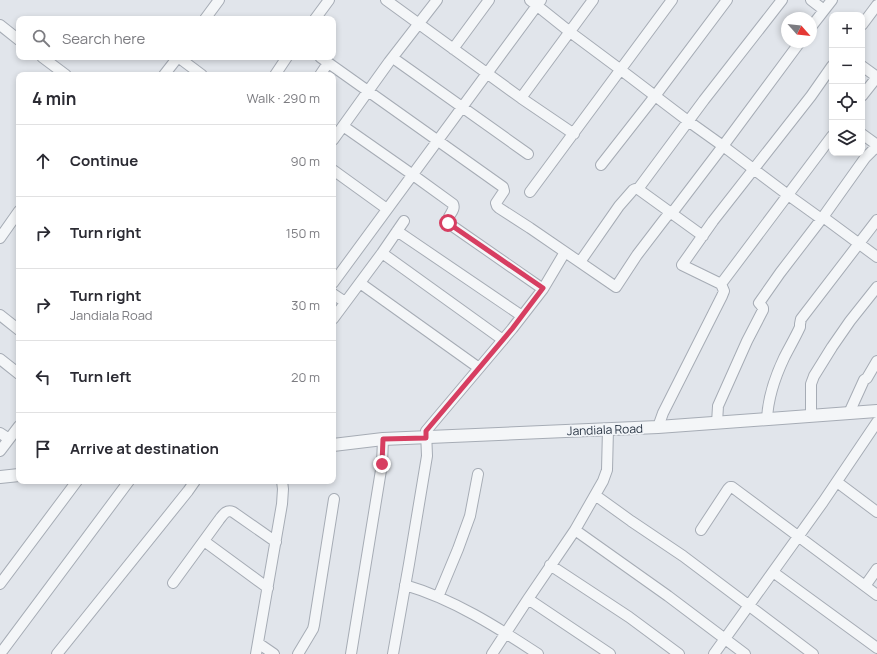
<!DOCTYPE html>
<meta charset="utf-8">
<style>
:root{--surface:#fff;--page:#f2f2f3;--text:#2b2b33;--muted:#7c7c81;--line:#e1e1e2}
body{margin:0;font-family:Manrope,sans-serif;background:var(--page);color:var(--text)}
.controls{position:absolute;right:12px;top:12px;display:grid;overflow:hidden;border-radius:8px;box-shadow:0 2px 6px #0003}
.controls button{width:36px;height:36px;display:grid;place-items:center;padding:0;border:0;border-bottom:1px solid var(--line);background:var(--surface);color:var(--text);font:20px sans-serif}
.compass{position:absolute;left:781px;top:12px;width:36px;height:36px;border-radius:50%;background:var(--surface);box-shadow:0 2px 6px #0003;rotate:117deg}
.stop{position:absolute;width:12px;height:12px;margin:-9px;border:3px solid #d73e61;border-radius:50%;background:#fff}
.stop.end{background:#d73e61;border-color:#fff;box-shadow:0 1px 4px #0008}
.list{margin:0;padding:0;list-style:none}
h2{display:flex;justify-content:space-between;align-items:center;height:52px;margin:0;padding:0 16px;font-size:17px}
h2 small{font-size:13px;font-weight:400;color:var(--muted)}
.list li{display:grid;grid-template-columns:26px 1fr auto;gap:12px;align-items:center;box-sizing:border-box;height:72px;padding:0 16px;border-top:1px solid var(--line)}
.list b{display:block;font-size:15px;white-space:nowrap}
.list p{margin:0;font-size:13px;white-space:nowrap;color:var(--muted)}
.list em{font-size:13px;font-style:normal;color:var(--muted)}
.icon{flex:none;width:22px;height:22px;fill:none;stroke:currentColor;stroke-width:2;stroke-linecap:round;stroke-linejoin:round}
.map{position:relative;flex:none;width:877px;height:654px;overflow:hidden}
.search{position:absolute;background:var(--surface);box-shadow:0 2px 6px #0003;left:16px;top:16px;width:320px;height:44px;display:flex;align-items:center;gap:10px;box-sizing:border-box;padding:0 14px;border-radius:8px;color:var(--muted);font-size:15px}
.panel{position:absolute;background:var(--surface);box-shadow:0 2px 6px #0003;left:16px;top:72px;width:320px;height:412px;border-radius:8px}
.map>svg:first-child{display:block}
</style>
<div class="map">
<svg width="877" height="654" viewBox="0 0 877 654">
<rect width="100%" height="100%" fill="#e1e5eb"/>
<g fill="none" stroke-linecap="round" stroke-linejoin="round">
<defs>
<path id="minor" d="M386,0L521,98L574,134
M530,0L570,32L621,70L688,121L723,146L788,195L820,218L823,217L877,257
M811,0L824,10
M205,19L219,0
M315,19L329,0
M0,25L19,40
M862,25L877,5
M811,27L832,0
M453,49L489,0
M42,57L66,75
M178,57L202,75
M320,57L503,187L504,191L496,203L497,206L499,208L530,228L616,287L637,255L663,221L667,216L672,213L723,146L800,42
M393,58L528,154
M862,66L877,77
M164,75L178,57
M275,75L287,57
M320,75L328,63
M862,96L877,77
M521,98L593,0
M343,126L413,175L453,204C456,210 448,215 447,222L448,223L543,289
M862,134L877,145
M333,140L389,62L437,0
M601,165L655,96L727,0
M333,170L387,209
M638,189L703,236
M530,192L672,0
M397,231L522,316
M0,238L19,211
M382,253L503,340
M580,262L619,206L633,190L635,189H638L704,100L782,0
M333,283L541,0
M360,283L479,368
M721,284L682,265L713,221L811,96L832,66
M333,294L345,302
M0,315L19,330
M333,319L382,253L404,221
M0,359L19,374
M849,413L864,380L867,378L877,361
M811,416V384L814,376L832,347L850,321L877,287
M767,419C768,398 775,377 784,358C789,348 795,338 800,327V324L801,319L877,220
M717,423L718,406L747,341L763,310V308L760,304L759,303L780,273L823,217L865,158L873,150L877,148
M658,427L663,413L722,296L724,291L721,284L832,136
M0,433L9,439
M0,451L19,426
M837,482L877,512
M595,495L631,521L683,556L813,654
M575,530L668,596L745,654
M701,530L728,489L730,487H732L877,595
M204,541L268,588
M550,565L629,617L679,654
M773,572L877,648
M173,583L219,520C223,515 226,509 233,512L276,542
M0,584L77,481
M405,585C453,599 497,627 538,654
M865,586L877,569
M438,597L458,549L470,516L478,474
M528,599L610,654
M258,643L274,654
M3,650L129,481
M57,654L188,491L195,481
M256,654L282,504L283,489L282,481
M298,654L313,629L314,625L334,499
M351,654L382,464L383,439
M393,654L409,564L427,456L426,431L512,329L543,289L565,252
M492,654L528,599L575,530L603,481L607,470L608,429
M714,654L823,502L877,422"/>
<path id="tertiary" d="M333,445L383,439L658,427L877,411
M0,477L19,475"/>
</defs>
<use href="#minor" stroke="#a6acb5" stroke-width="12"/>
<use href="#tertiary" stroke="#a6acb5" stroke-width="14"/>
<use href="#minor" stroke="#f4f6f8" stroke-width="10"/>
<use href="#tertiary" stroke="#f4f6f8" stroke-width="12"/>
</g>
<g fill="none" stroke-linecap="round" stroke-linejoin="round">
<path stroke="#d73e61" stroke-width="5" d="M382,464L383,439L426,438V431L512,329L543,288L448,223"/>
</g>
<g text-anchor="middle" stroke-width="3.5" stroke-linejoin="round" paint-order="stroke">
<g font-size="12" fill="#283443" stroke="#f1f4f8">
<text transform="translate(605 430) rotate(-2)" y="4">Jandiala Road</text>
</g>
</g>
</svg>
<div class="controls">
<button>+</button>
<button>−</button>
<button><svg class="icon" aria-label="locate" viewBox="0 0 24 24"><circle cx="12" cy="12" r="6"/><path d="M12 2v4M12 18v4M2 12h4M18 12h4"/></svg></button>
<button><svg class="icon" aria-label="layers" viewBox="0 0 24 24"><path d="M12 4l9 5-9 5-9-5zM3 14l9 5 9-5"/></svg></button>
</div>
<svg class="compass" viewBox="-18 -18 36 36"><path d="M0-13l5 13h-10z" fill="#e53935"/><path d="M0 13l5-13h-10z" fill="#7c7c81"/></svg>
<div class="stop" style="left:448px;top:223px"></div>
<div class="stop end" style="left:382px;top:464px"></div>
<div class="search"><svg class="icon" aria-label="search" viewBox="0 0 24 24"><circle cx="10" cy="10" r="6"/><path d="M15 15l6 6"/></svg>Search here</div>
<section class="panel">
<h2>4 min<small>Walk · 290 m</small></h2>
<ul class="list">
<li><svg class="icon" aria-label="ahead" viewBox="0 0 24 24"><path d="M12 20V5M6 11l6-6 6 6"/></svg><div><b>Continue</b></div><em>90 m</em></li>
<li><svg class="icon" aria-label="right" viewBox="0 0 24 24"><path d="M7 20v-9h11M14 6l5 5-5 5"/></svg><div><b>Turn right</b></div><em>150 m</em></li>
<li><svg class="icon" aria-label="right" viewBox="0 0 24 24"><path d="M7 20v-9h11M14 6l5 5-5 5"/></svg><div><b>Turn right</b><p>Jandiala Road</p></div><em>30 m</em></li>
<li><svg class="icon" aria-label="left" viewBox="0 0 24 24"><path d="M17 20v-9H6M10 6l-5 5 5 5"/></svg><div><b>Turn left</b></div><em>20 m</em></li>
<li><svg class="icon" aria-label="arrive" viewBox="0 0 24 24"><path d="M6 21V4h12l-3 4 3 4H6"/></svg><div><b>Arrive at destination</b></div></li>
</ul>
</section>
</div>
